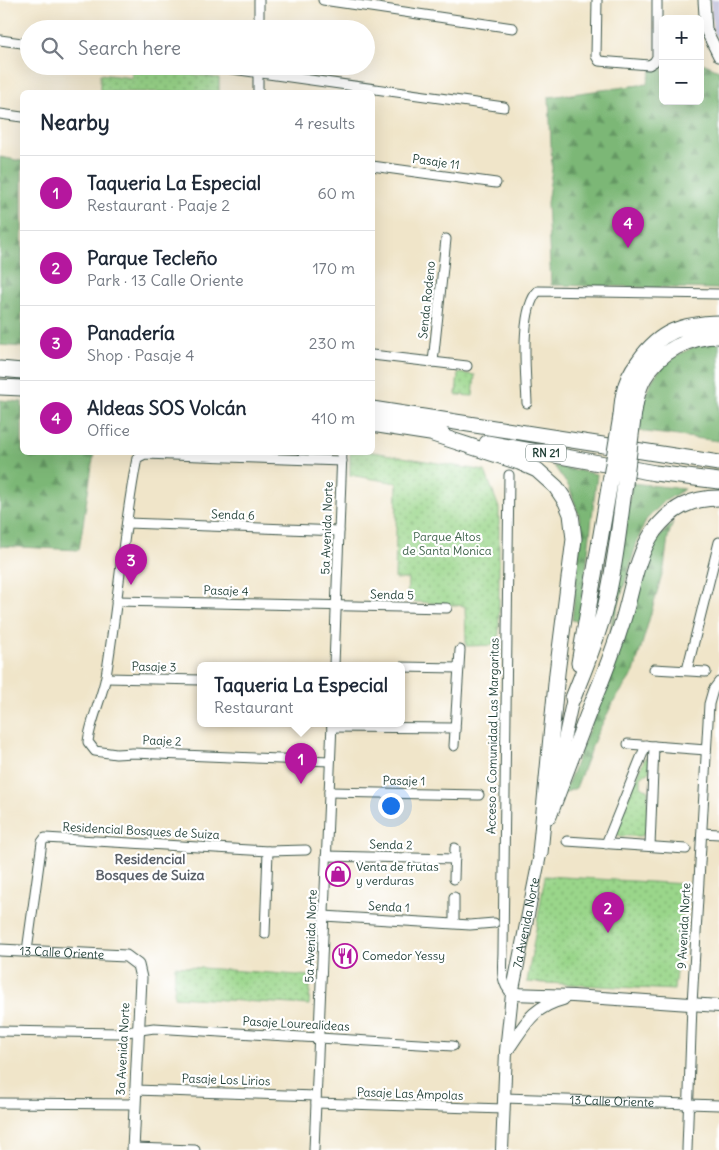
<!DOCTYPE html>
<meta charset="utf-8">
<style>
:root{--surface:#fff;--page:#f2f2f3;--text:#1f2937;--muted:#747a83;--line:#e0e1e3;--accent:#b5179e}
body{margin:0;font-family:Delius,sans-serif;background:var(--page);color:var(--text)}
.controls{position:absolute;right:15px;top:15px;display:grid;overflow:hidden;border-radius:8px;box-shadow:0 5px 20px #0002}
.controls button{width:45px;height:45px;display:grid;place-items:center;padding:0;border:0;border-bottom:1px solid var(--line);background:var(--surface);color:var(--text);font:25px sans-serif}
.you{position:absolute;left:390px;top:805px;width:18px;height:18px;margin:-12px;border:4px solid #fff;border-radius:50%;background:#1a73e8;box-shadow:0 0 0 8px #1a73e833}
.badge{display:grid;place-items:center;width:32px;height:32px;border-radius:50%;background:var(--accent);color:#fff;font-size:16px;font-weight:700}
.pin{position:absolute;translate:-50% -41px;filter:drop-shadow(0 1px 2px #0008)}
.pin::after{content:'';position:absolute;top:26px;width:18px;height:15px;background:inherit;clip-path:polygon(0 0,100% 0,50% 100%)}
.popup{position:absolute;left:197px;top:662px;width:208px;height:65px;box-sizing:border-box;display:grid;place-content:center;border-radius:8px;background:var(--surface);filter:drop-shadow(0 1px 4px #0005);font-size:16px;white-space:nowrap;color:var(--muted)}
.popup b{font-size:19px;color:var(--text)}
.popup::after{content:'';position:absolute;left:50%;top:100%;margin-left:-10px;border:10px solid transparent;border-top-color:var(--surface)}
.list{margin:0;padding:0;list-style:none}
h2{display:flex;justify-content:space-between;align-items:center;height:65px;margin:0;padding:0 20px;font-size:21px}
h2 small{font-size:16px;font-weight:400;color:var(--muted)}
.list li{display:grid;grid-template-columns:32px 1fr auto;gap:15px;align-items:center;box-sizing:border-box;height:75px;padding:0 20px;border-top:1px solid var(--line)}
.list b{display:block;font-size:19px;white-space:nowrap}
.list p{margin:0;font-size:16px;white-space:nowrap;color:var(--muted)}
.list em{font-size:16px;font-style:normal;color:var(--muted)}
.icon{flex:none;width:28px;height:28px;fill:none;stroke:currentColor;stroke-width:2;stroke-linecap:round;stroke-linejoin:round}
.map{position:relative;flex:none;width:719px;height:1150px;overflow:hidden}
.search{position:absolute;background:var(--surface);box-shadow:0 5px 20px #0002;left:20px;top:20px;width:355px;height:55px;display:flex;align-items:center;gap:12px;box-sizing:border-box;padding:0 18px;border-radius:28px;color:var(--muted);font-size:19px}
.panel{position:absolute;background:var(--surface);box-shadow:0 5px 20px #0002;left:20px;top:90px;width:355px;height:365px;border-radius:8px}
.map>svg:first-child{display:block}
</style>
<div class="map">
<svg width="719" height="1150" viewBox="0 0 719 1150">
<defs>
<pattern id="forest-firs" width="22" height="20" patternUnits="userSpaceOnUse" patternTransform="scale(1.25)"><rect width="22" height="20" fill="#7bb776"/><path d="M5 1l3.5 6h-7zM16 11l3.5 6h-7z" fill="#649662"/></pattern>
<pattern id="park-dots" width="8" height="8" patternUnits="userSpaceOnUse" patternTransform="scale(1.25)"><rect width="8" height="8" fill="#9ad68a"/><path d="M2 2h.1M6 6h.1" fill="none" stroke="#7daf72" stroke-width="1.8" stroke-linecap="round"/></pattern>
</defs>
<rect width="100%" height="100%" fill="#fff"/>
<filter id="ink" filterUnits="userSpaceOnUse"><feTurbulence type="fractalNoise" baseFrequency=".02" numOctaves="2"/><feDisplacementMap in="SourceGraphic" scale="10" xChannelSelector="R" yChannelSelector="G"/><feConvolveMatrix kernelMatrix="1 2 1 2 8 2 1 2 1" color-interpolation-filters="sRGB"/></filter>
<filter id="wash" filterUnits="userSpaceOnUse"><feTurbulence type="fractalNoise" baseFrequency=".0096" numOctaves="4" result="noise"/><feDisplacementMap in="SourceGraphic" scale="20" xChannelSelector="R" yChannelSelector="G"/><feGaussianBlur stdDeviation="1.12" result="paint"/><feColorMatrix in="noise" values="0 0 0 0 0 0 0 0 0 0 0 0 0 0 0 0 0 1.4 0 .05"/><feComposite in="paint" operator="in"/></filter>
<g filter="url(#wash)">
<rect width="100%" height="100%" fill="#f0e5c9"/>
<path fill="#c2c2dc" d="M710,0H719V43L713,30Z"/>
<path fill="url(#forest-firs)" stroke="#4d7a55" d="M654,62H663V101H700V62L719,70V289L551,285L547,203L552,169L549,97L647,84Z
M0,157L22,161V347L0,345Z
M705,342H719V441L638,431C645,379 657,362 705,342Z
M0,400L22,402V452L94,453L79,550L0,546Z
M554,466L597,474L580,622L572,620L581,533L579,515L569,487Z
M632,483L685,489L665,501L646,520L637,542L610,634Z
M673,522L668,537L664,568L634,672L613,703L596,736L576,788L564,793L612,671L646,565L656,541Z"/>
<path fill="url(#park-dots)" stroke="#5c8a5f" d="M132,66L219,78V92H100V74L132,78Z
M458,373L475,375L473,396L456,395Z
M373,452L485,471L499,508V645L466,646L465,606L407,601L408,579H395L397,483L350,475V453Z
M645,758L650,759L649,773L641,776V786L648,790L647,831L642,836H620L614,832Z
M545,876L686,884L674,990L527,982Z
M175,966L311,976L309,1005L174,997Z"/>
</g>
<g filter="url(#ink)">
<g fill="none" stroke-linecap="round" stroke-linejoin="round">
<defs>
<g id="minor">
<path d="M323,0L513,28"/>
<path d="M597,0L596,56L599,61L649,65L654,62L657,57V0"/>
<path d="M259,29V0"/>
<path d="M0,40L29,44"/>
<path d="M211,66L504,107"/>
<path d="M258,66V92"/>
<path d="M0,114L22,117"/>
<path d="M372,166L496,183"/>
<path d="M372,355L467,366"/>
<path d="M433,362L446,239"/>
<path d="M527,403C526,376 519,310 538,291L719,294"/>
<path d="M509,475L503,950C503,966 499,982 512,994"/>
<path d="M127,523L339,531"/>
<path d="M116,601L447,608"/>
<path d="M334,665L342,452"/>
<path d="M401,667L459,668"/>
<path d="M654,669L706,672"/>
<path d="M687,670L719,542"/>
<path d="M106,678L201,680"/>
<path d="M332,727L455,728"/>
<path d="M628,744L706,750"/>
<path d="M454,746L460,650"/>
<path d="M330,761L133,753L116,754L95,751L88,742C90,722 102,698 106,676C118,604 123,530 137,458L145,454L342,461"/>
<path d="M329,792L479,795"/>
<path d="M702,833L719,834"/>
<path d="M567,841L686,849"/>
<path d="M606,844L646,745"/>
<path d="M650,846L654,746"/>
<path d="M326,856L455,859"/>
<path d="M454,879L455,848"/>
<path d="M324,916L470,925L494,923"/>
<path d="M454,923V897"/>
<path d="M265,934L268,851"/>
<path d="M27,951L42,842L45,838L268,851L306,850"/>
<path d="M0,1031L120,1033L154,1028L453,1046"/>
<path d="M135,1090L316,1096"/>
<path id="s1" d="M504,1098L719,1105"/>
<path d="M0,1103L134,1104"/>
<path d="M316,1103L504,1109"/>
<path d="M133,1148L195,1150"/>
<path d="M314,1150L332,723"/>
<path d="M687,1150L692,1004L709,704L713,690L719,682"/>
</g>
<g id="tertiary">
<path d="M704,0L706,30L719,56"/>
<path id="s2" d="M0,950L126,956L138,965L141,978L133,1150"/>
</g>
<g id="secondary">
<path d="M553,791L573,698"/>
<path d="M512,994L573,996L719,1006"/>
<path d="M508,1049C525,1025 532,1007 563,999"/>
<path id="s3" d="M502,1150L506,1051L512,994L542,845"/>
</g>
<path id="trunk" d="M0,369L22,371
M0,387L22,388
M372,409L719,463
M621,416C622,408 622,400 624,393C626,381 632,370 639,361C660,331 683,324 719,323
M633,419C635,405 637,390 644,378C659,351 690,336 719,336
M372,424L443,435
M433,434L519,462L537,470L556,487L566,502L571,514L574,539L557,673L540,853
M487,443L655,473L719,481
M579,663L610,482
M573,698C584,670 596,642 604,612C615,570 619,526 625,484
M549,816C563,779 577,743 591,706C603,678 614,649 623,620C632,591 636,556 654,531C672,508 690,498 719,498"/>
</defs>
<use href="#minor" stroke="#3e564a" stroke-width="11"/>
<use href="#tertiary" stroke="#3e564a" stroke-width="13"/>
<use href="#secondary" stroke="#3e564a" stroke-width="14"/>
<use href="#trunk" stroke="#3e564a" stroke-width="17"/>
<use href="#minor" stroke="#fff" stroke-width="9"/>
<use href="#tertiary" stroke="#fff" stroke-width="11"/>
<use href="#secondary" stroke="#fff" stroke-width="12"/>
<use href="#trunk" stroke="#fff" stroke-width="15"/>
<defs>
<path id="trunk-bridge" d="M610,482L621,416
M625,484L633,419"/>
</defs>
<use href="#trunk-bridge" stroke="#3e564a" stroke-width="17" stroke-linecap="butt"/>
<use href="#trunk-bridge" stroke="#fff" stroke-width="15"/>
</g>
</g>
<defs>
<symbol id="shop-ring" viewBox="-11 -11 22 22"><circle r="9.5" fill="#fff" stroke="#b5179e" stroke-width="1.5"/><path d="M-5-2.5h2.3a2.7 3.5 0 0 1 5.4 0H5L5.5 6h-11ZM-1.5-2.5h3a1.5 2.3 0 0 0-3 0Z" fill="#b5179e"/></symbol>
<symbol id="restaurant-ring" viewBox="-11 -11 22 22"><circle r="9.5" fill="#fff" stroke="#b5179e" stroke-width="1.5"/><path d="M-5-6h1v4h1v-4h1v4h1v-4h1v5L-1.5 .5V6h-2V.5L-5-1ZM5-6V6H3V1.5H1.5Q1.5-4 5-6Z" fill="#b5179e"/></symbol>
</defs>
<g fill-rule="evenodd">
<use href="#shop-ring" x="324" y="860" width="28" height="28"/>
<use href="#restaurant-ring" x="331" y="942" width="28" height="28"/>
</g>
<g text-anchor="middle" stroke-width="4.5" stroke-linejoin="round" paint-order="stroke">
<rect fill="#fff" stroke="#627771" stroke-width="1" x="526" y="444.5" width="40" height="17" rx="4"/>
<g font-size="11" font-weight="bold" fill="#1f3d34">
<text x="546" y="457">RN 21</text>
</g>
<g font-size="12" fill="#1f3d34" stroke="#fff">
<text transform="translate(436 162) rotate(8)" y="4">Pasaje 11</text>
<text transform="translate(427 300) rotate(-84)" y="4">Senda Rodeno</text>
<text transform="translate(233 515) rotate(2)" y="4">Senda 6</text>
<text transform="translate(327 528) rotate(-88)" y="4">5a Avenida Norte</text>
<text transform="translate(226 591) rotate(2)" y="4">Pasaje 4</text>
<text transform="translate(392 595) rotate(1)" y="4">Senda 5</text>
<text transform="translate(154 667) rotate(1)" y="4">Pasaje 3</text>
<text transform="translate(493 736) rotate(-89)" y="4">Acceso a Comunidad Las Margaritas</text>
<text transform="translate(162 741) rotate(2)" y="4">Paaje 2</text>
<text transform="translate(404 781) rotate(1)" y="4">Pasaje 1</text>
<text transform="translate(141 831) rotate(3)" y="4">Residencial Bosques de Suiza</text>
<text transform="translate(391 845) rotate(1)" y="4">Senda 2</text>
<text transform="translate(389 907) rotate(3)" y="4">Senda 1</text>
<text dy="4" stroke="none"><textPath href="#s3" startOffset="229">7a Avenida Norte</textPath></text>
<text transform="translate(684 926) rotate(-87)" y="4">9 Avenida Norte</text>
<text transform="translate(311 936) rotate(-88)" y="4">5a Avenida Norte</text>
<text dy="4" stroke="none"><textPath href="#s2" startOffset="62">13 Calle Oriente</textPath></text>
<text transform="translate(296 1024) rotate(3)" y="4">Pasaje Lourealideas</text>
<text transform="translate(123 1049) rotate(-87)" y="4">3a Avenida Norte</text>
<text transform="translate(226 1080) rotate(2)" y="4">Pasaje Los Lirios</text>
<text transform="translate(410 1094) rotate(2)" y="4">Pasaje Las Ampolas</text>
<text dy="4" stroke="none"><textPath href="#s1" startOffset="108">13 Calle Oriente</textPath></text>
</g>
<g font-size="12" fill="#3e634a" stroke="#fff">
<text x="447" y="541">Parque Altos<tspan x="447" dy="14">de Santa Monica</tspan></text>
</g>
<g font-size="12" fill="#1f3d34" stroke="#fff" text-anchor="start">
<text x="356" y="871">Venta de frutas<tspan x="356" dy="14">y verduras</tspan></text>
<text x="362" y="960">Comedor Yessy</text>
</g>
<g font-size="14" font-weight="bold" fill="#5b6169" stroke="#fff">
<text x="150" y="864">Residencial<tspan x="150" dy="16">Bosques de Suiza</tspan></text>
</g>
</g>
</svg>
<div class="controls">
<button>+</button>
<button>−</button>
</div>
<div class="you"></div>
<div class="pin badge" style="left:301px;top:784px">1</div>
<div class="popup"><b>Taqueria La Especial</b>Restaurant</div>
<div class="pin badge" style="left:608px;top:933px">2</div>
<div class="pin badge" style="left:131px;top:585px">3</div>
<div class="pin badge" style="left:628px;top:248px">4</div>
<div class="search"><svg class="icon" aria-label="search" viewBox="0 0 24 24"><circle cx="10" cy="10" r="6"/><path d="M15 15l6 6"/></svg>Search here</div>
<section class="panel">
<h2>Nearby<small>4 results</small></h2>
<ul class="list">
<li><span class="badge">1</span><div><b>Taqueria La Especial</b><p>Restaurant · Paaje 2</p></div><em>60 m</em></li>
<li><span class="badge">2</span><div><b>Parque Tecleño</b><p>Park · 13 Calle Oriente</p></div><em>170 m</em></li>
<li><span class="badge">3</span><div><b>Panadería</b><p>Shop · Pasaje 4</p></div><em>230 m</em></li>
<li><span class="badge">4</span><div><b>Aldeas SOS Volcán</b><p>Office</p></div><em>410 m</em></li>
</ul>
</section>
</div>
